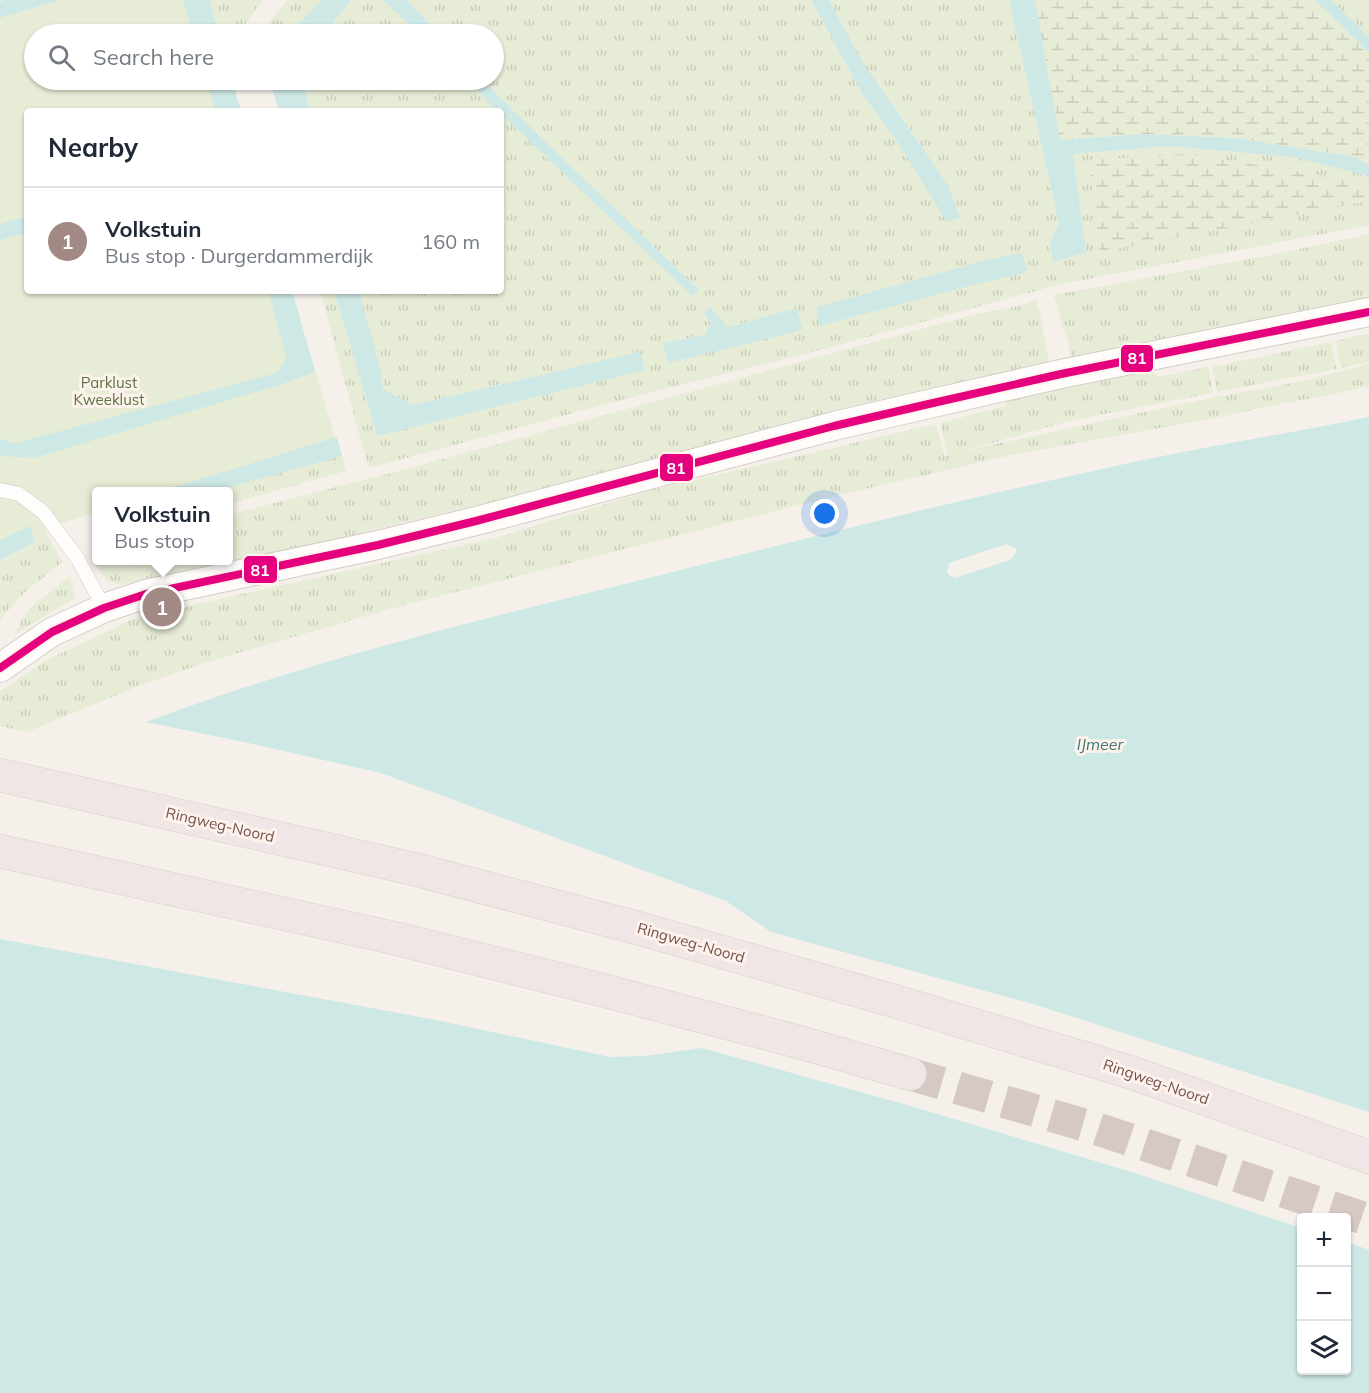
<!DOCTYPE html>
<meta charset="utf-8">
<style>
:root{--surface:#fff;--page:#f6f6f7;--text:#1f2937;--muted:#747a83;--line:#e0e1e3;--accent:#a28984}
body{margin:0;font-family:Mulish,sans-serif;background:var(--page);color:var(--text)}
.controls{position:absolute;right:18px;bottom:18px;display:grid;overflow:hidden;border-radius:6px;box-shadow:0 2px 4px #0004}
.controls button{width:54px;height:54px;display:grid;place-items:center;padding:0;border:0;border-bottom:2px solid var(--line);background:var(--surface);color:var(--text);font:30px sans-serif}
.you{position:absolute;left:825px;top:514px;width:21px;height:21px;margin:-15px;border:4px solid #fff;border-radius:50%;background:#1a73e8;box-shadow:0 0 0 9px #1a73e833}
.badge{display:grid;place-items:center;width:39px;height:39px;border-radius:50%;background:var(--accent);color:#fff;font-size:20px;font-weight:700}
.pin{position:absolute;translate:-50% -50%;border:3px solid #fff;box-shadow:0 2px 6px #0006}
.popup{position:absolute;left:92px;top:487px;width:141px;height:78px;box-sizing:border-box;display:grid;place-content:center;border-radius:6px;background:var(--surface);filter:drop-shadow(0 2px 4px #0005);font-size:20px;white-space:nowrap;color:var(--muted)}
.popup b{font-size:22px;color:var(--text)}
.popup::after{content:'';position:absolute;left:50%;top:100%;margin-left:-12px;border:12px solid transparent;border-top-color:var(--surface)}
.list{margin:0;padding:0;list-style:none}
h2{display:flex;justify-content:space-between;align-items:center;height:78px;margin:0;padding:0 24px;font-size:26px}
h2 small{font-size:20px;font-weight:400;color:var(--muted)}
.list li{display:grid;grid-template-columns:39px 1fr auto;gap:18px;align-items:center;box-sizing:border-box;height:108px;padding:0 24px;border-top:2px solid var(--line)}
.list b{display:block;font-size:22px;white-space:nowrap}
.list p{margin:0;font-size:20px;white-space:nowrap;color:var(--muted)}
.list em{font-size:20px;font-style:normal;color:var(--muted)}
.icon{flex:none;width:33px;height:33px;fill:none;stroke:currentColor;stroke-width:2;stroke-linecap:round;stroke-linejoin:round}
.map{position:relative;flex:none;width:1369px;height:1393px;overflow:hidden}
.search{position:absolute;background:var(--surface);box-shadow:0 2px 4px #0004;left:24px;top:24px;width:480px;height:66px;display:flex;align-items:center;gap:15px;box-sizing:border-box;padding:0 21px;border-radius:33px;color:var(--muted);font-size:22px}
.panel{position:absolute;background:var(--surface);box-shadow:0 2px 4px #0004;left:24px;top:108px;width:480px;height:186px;border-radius:6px}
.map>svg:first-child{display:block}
</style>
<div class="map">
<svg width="1369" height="1393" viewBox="0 0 1369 1393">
<defs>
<pattern id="grass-tufts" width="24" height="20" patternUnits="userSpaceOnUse" patternTransform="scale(1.5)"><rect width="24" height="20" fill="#e7ecd6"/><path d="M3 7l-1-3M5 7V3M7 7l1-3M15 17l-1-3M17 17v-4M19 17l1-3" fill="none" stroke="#caccb9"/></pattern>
<pattern id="wetland-marsh" width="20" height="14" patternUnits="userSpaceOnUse" patternTransform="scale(1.5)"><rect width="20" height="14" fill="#e7ecd6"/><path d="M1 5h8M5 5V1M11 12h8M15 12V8" fill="none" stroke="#caccb9"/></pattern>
</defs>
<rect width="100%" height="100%" fill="#f6f0eb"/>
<path fill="url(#grass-tufts)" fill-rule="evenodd" d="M209,0H263L245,24L244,34H219Z
M288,0H322L288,34H263L275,15Z
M351,0H383L419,34H324Z
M407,0H811L863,95L898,143H920L862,61L829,0H1009L1059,224L1050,243L1086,252L1073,154L1169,146L1293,157L1365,175L1369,178V225L1057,285L813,352L640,395L372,467L367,463L320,291H334L377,436L640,352L413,405L383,389L381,372L359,291H501V114L692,296L699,290L482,80H494V34H440ZM796,308L668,363L663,343L705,335L711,324L728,327Z
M1331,0H1369V37Z
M302,80H465L498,111H310Z
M1369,234V300L1071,359L1068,340L1065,334L1054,295L1287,252Z
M1038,299L1037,306L1040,312L1049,363L576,481L302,547L121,585L107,581L90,557L96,553V560H228V515L391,473L977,314L1018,306Z
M1369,333V362L1341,368L1335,341Z
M1331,342L1337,369L1217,392L1212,367Z
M1369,364V386L1330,395L1285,403L1225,416L1012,455L822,499L393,608L201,664L141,685L27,732L0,726V691L45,661L135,618L495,538L648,491L936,424L944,456L948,454L940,423L1005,406L1008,400L1152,371L1159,377L1208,367L1213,393L1073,420L963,451L1211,398L1308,380Z
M337,437L346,471L228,504V492H159Z
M30,526H37L47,534L62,562C40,580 16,597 0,621V560L34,543Z
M70,576L75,598L15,634L21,621L28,610Z"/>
<path fill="url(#wetland-marsh)" d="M1035,0H1315L1369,53V166L1355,157L1236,138L1143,134L1060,140Z
M1188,154L1336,178L1369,188V201L1100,252L1089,160Z"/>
<path fill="#e7ecd6" d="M0,0H214L220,34H34V80H229L241,111H27V291H292L335,438L162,491L96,492V512L58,524L0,554Z"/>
<path fill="#cde8e5" d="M6,0H59L0,18V2Z
M183,0H209L219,34H193Z
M322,0H351L324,34H288Z
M383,0H407L440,34H419Z
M811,0H829L862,61L920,144L948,186L960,217L947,222L898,143L863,95Z
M1009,0H1035L1060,140L1143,134L1236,138L1355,157L1369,166V178L1365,175L1293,157L1169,146L1073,154L1086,252L1053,262L1050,243L1059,224Z
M1315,0H1331L1369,37V53Z
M206,80H232L241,111H216Z
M269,80H302L310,111H279Z
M465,80H482L699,290L692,296L501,114V111H498Z
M27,216V232L0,240V224Z
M1021,253L1028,270L1021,274L976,284L819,326L817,307L991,259Z
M268,291H292L315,372L279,385L34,458L0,456V439L16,443L276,373L287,359Z
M334,291H359L381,372L383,389L413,405L640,352L645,370L377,436Z
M710,307L728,327L796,308L803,330L668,363L663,343L705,335L711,324L704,312Z
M1369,417V1112L1033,1004L771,932L726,901L381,773L244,742L146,722C300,664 461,624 621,585C787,543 953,501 1120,465C1203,447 1286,434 1369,417Z
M337,437L342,456L215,491H162Z
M30,526L35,542L0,560V540Z
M0,939L431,1019L610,1057L645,1056L702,1048L907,1105L1132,1172L1301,1228L1302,1370H1346L1347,1242L1369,1250V1393H0Z"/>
<path fill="#f6f0eb" d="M1006,544L1017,549L1015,554L1010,560L955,578L950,576L947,572L949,563Z"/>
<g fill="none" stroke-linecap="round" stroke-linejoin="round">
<path stroke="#d6c8c3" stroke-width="33" stroke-dasharray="33 16" stroke-linecap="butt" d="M910,1074L1098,1129L1369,1220"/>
<defs>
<path id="lane" d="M0,490L19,494L43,512L78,559L104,608"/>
<path id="street" d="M0,668L52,632L104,608L146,594L378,545L476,521L834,426L933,403L1061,374L1369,312"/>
<path id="highway" d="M0,775L414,869L634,927L891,1000L1130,1072L1369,1157
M0,851L398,939L602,990L799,1042L910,1074"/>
</defs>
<use href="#lane" stroke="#d5ccc8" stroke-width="15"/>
<use href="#street" stroke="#d5ccc8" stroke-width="30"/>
<use href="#highway" stroke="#d8cdca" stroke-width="34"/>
<use href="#lane" stroke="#fefdfc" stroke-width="14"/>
<use href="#street" stroke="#fefdfc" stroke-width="28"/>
<use href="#highway" stroke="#f0e6e5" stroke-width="33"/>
<defs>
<path id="bus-1" d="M0,668L52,632L104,608L146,594L378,545L476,521L834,426L933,403L1061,374L1369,312"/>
</defs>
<use href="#bus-1" stroke="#fef3ec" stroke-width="12"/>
<use href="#bus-1" stroke="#e5007d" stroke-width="8"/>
</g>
<g text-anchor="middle" stroke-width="6" stroke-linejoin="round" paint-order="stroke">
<g font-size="15" fill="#5b7441" stroke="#fef3ec">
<text x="109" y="388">Parklust<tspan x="109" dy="17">Kweeklust</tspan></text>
</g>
<g font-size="15" fill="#74514c" stroke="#fef3ec">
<text transform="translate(220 825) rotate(13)" y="5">Ringweg-Noord</text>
<text transform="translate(691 943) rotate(16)" y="5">Ringweg-Noord</text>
<text transform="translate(1156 1082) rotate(19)" y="5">Ringweg-Noord</text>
</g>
<g font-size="16" font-style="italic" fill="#407876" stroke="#fef3ec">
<text x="1100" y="750">IJmeer</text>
</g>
</g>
<g stroke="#fef3ec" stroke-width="2">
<rect x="1120" y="344" width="34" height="29" rx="6" fill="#e5007d"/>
<rect x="659" y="453" width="35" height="29" rx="6" fill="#e5007d"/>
<rect x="243" y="555" width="35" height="29" rx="6" fill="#e5007d"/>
</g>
<g font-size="16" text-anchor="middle" font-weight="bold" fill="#fff">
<text x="1137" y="364">81</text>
<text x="676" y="474">81</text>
<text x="260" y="576">81</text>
</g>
</svg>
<div class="controls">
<button>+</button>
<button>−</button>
<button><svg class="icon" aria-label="layers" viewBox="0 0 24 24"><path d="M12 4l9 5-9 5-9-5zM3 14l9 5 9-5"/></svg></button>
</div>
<div class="you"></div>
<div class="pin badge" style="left:162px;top:607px">1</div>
<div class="popup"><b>Volkstuin</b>Bus stop</div>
<div class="search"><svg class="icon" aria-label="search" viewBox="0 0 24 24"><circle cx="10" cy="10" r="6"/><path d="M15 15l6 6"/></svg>Search here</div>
<section class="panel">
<h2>Nearby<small></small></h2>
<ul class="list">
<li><span class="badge">1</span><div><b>Volkstuin</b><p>Bus stop · Durgerdammerdijk</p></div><em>160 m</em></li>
</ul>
</section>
</div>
